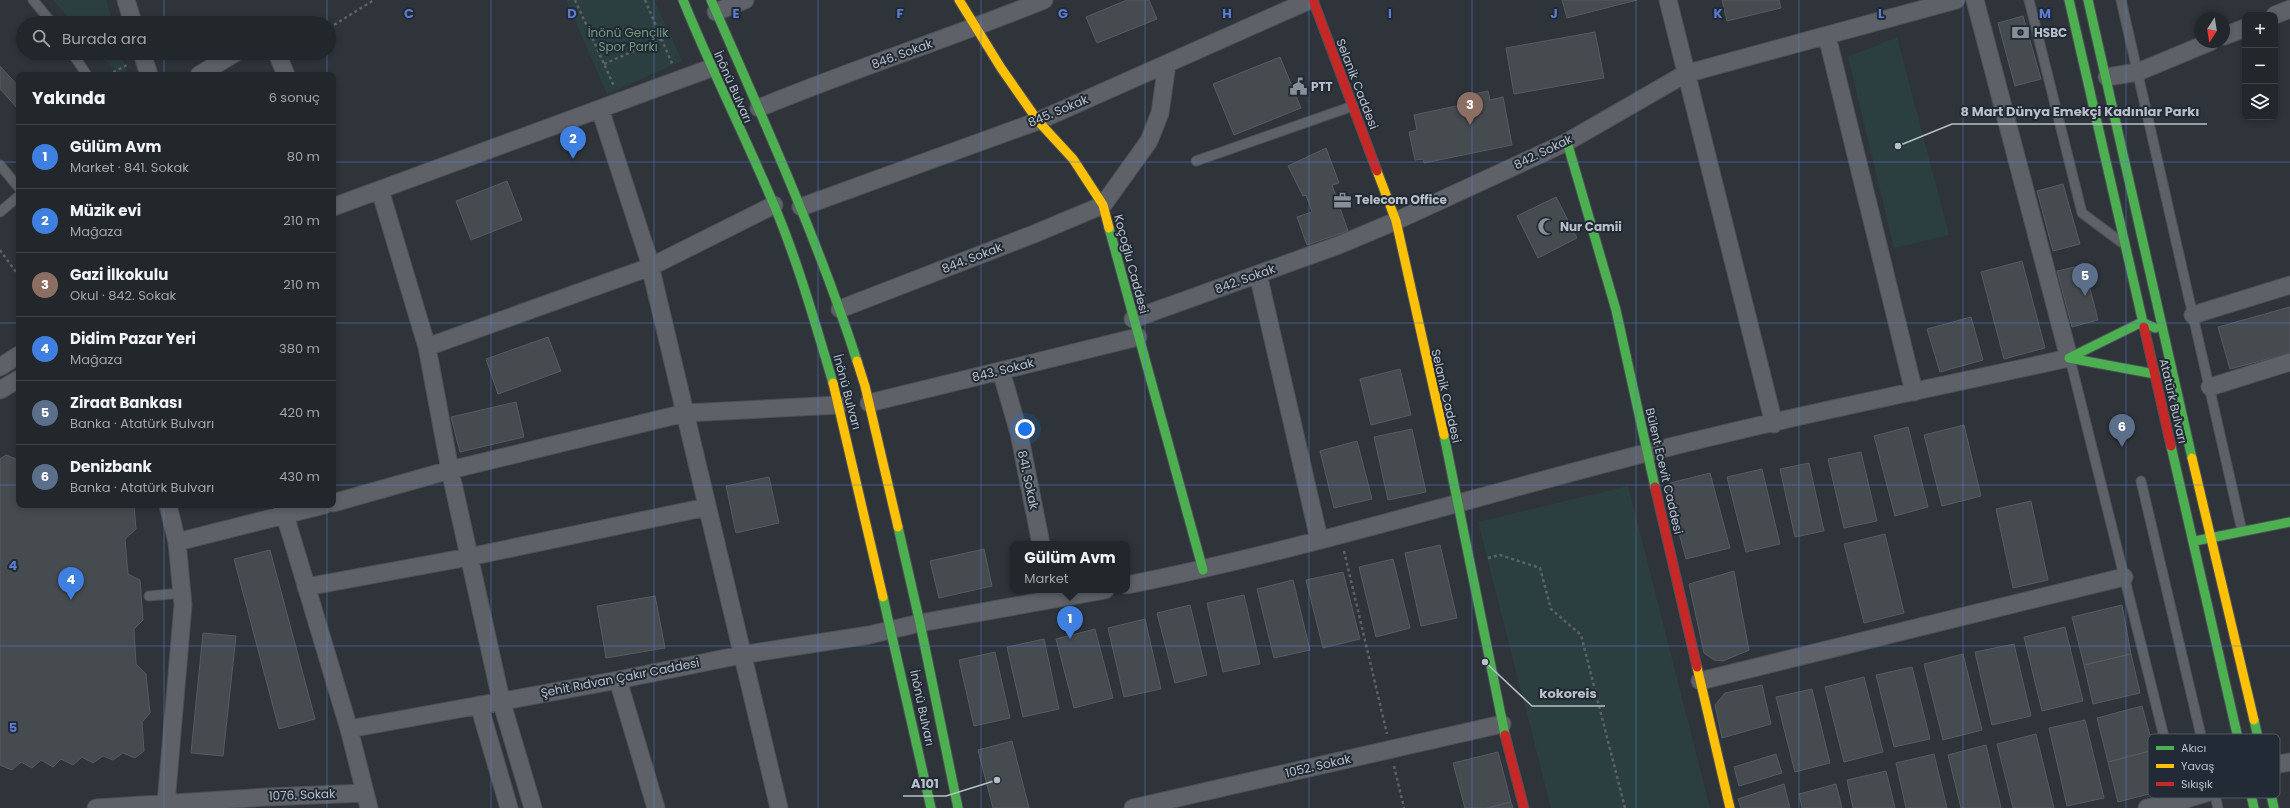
<!DOCTYPE html>
<html lang="tr">
<meta charset="utf-8">
<style>
:root{--surface:#22272c;--page:#2a2f34;--text:#f1f3f6;--muted:#a2a5a9;--line:#3f4448;--accent:#8abfa5}
body{margin:0;font-family:Poppins,sans-serif;background:var(--page);color:var(--text)}
.controls{position:absolute;right:12px;top:12px;display:grid;overflow:hidden;border-radius:8px;box-shadow:0 2px 6px #0003}
.controls button{width:36px;height:36px;display:grid;place-items:center;padding:0;border:0;border-bottom:1px solid var(--line);background:var(--surface);color:var(--text);font:20px sans-serif}
.compass{position:absolute;left:2194px;top:12px;width:36px;height:36px;border-radius:50%;background:var(--surface);box-shadow:0 2px 6px #0003;rotate:192deg}
.you{position:absolute;left:1025px;top:429px;width:14px;height:14px;margin:-10px;border:3px solid #fff;border-radius:50%;background:#1a73e8;box-shadow:0 0 0 6px #1a73e833}
.badge{display:grid;place-items:center;width:26px;height:26px;border-radius:50%;background:var(--accent);color:#fff;font-size:13px;font-weight:700}
.pin{position:absolute;translate:-50% -33px;filter:drop-shadow(0 1px 2px #0008)}
.pin::after{content:'';position:absolute;top:21px;width:14px;height:12px;background:inherit;clip-path:polygon(0 0,100% 0,50% 100%)}
.popup{position:absolute;left:1010px;top:541px;width:120px;height:52px;box-sizing:border-box;display:grid;place-content:center;border-radius:8px;background:var(--surface);filter:drop-shadow(0 1px 3px #0005);font-size:13px;white-space:nowrap;color:var(--muted)}
.popup b{font-size:15px;color:var(--text)}
.popup::after{content:'';position:absolute;left:50%;top:100%;margin-left:-8px;border:8px solid transparent;border-top-color:var(--surface)}
.list{margin:0;padding:0;list-style:none}
h2{display:flex;justify-content:space-between;align-items:center;height:52px;margin:0;padding:0 16px;font-size:17px}
h2 small{font-size:13px;font-weight:400;color:var(--muted)}
.list li{display:grid;grid-template-columns:26px 1fr auto;gap:12px;align-items:center;box-sizing:border-box;height:64px;padding:0 16px;border-top:1px solid var(--line)}
.list b{display:block;font-size:15px;white-space:nowrap}
.list p{margin:0;font-size:13px;white-space:nowrap;color:var(--muted)}
.list em{font-size:13px;font-style:normal;color:var(--muted)}
.icon{flex:none;width:22px;height:22px;fill:none;stroke:currentColor;stroke-width:2;stroke-linecap:round;stroke-linejoin:round}
.map{position:relative;flex:none;width:2290px;height:808px;overflow:hidden}
.search{position:absolute;background:var(--surface);box-shadow:0 2px 6px #0003;left:16px;top:16px;width:320px;height:44px;display:flex;align-items:center;gap:10px;box-sizing:border-box;padding:0 14px;border-radius:22px;color:var(--muted);font-size:15px}
.panel{position:absolute;background:var(--surface);box-shadow:0 2px 6px #0003;left:16px;top:72px;width:320px;height:436px;border-radius:8px}
.map>svg:first-child{display:block}
</style>
<div class="map">
<svg width="2290" height="808" viewBox="0 0 2290 808">
<rect width="100%" height="100%" fill="#2e343a"/>
<path fill="#2b3f41" d="M53,0H106L113,23H73Z
M566,0H654L682,61L607,94Z
M1897,37L1949,235L1894,248L1848,57Z
M99,53H121L128,75H118Z
M1628,486L1710,808H1551L1478,522Z"/>
<path fill="#464b50" stroke="#565b61" d="M1127,0H1149L1157,19L1097,43L1086,17Z
M1562,0H1637L1567,18Z
M1722,0H1779L1781,8L1727,21Z
M2023,16L2041,79L2015,86L1998,23Z
M1595,32L1604,78L1514,94L1506,48Z
M1280,57L1301,108L1234,135L1213,84Z
M0,66L19,87V110L0,89Z
M1488,91L1490,100L1503,97L1512,145L1424,163L1423,159L1415,160L1409,132L1417,130L1414,115L1470,103L1469,95Z
M1326,148L1339,183L1332,185L1348,231L1307,245L1297,217L1312,212L1306,195L1303,196L1288,166Z
M507,181L522,220L471,240L456,201Z
M2063,184L2080,244L2053,251L2037,191Z
M1556,197L1577,238L1538,258L1517,216Z
M2022,261L2045,348L2004,359L1981,272Z
M2084,265L2098,320L2072,327L2057,271Z
M2290,307V353L2230,369L2218,327Z
M1971,317L1983,360L1940,372L1927,329Z
M548,337L561,371L498,394L486,359Z
M1400,369L1411,415L1371,425L1360,379Z
M516,402L524,437L460,452L451,417Z
M1964,425L1981,496L1942,506L1924,435Z
M1908,427L1928,507L1895,516L1874,436Z
M1412,429L1426,492L1388,500L1374,437Z
M1357,441L1372,499L1334,508L1320,451Z
M1861,452L1877,521L1844,528L1828,459Z
M6,455L16,459L19,457V505H134L136,529L125,539L128,574L140,580L143,620L134,629L136,664L146,674L150,713L142,722L144,751L135,758L123,753L113,760L103,756L93,763L82,757L73,765L61,759L53,767L41,760L32,768L21,762L12,770L0,765V459Z
M1809,463L1824,531L1795,537L1780,469Z
M1762,469L1780,544L1746,552L1727,477Z
M1710,473L1730,548L1686,559L1666,484Z
M769,477L779,523L736,533L726,486Z
M2031,501L2048,580L2013,588L1996,509Z
M1885,534L1904,613L1864,623L1844,544Z
M1440,545L1457,618L1421,626L1405,553Z
M984,549L992,586L939,598L930,561Z
M270,550L315,719L279,729L234,559Z
M1393,559L1410,628L1376,637L1359,567Z
M1734,571L1749,650L1723,661L1714,660L1704,653L1689,584Z
M1343,572L1360,639L1323,648L1306,580Z
M1293,580L1310,650L1274,658L1257,589Z
M1244,595L1260,664L1223,672L1207,603Z
M655,596L665,648L606,658L597,606Z
M1190,605L1207,675L1175,683L1157,613Z
M2122,605L2131,654L2084,665L2072,617Z
M1145,619L1161,689L1124,697L1108,628Z
M2065,627L2083,701L2042,711L2024,637Z
M1095,629L1113,698L1074,708L1056,639Z
M203,633L236,636L223,756L191,753Z
M1044,639L1059,709L1023,717L1007,647Z
M2014,644L2031,716L1992,725L1975,652Z
M995,652L1010,718L974,726L959,660Z
M1963,654L1982,730L1943,740L1924,664Z
M2131,654L2140,693L2093,704L2084,665Z
M1912,667L1930,739L1894,747L1876,675Z
M1864,677L1883,752L1844,762L1825,687Z
M1762,685L1771,724L1722,738L1715,705L1725,693Z
M1812,689L1830,763L1795,772L1776,697Z
M2142,706L2154,750L2108,762L2097,718Z
M2085,720L2104,798L2067,806L2049,728Z
M2036,734L2054,808H2013L1997,744Z
M1012,741L1029,808H993L978,750Z
M1986,745L2001,808H1961L1948,755Z
M2154,750L2164,790L2118,802L2108,762Z
M1498,752L1511,802L1487,808H1465L1453,763Z
M1776,754L1782,773L1739,786L1734,767Z
M1934,754L1947,808H1906L1896,763Z
M1886,771L1895,808H1853L1847,780Z
M1784,784L1790,808H1741L1738,799Z
M1836,784L1842,808H1802L1799,794Z
M1511,802L1513,808H1487Z"/>
<g fill="none" stroke-linecap="round" stroke-linejoin="round">
<defs>
<path id="lane" d="M33,0L52,23
M2029,0L2082,213L2121,242
M2121,0L2242,531
M72,53L87,75
M1196,161L1353,106
M0,165L19,188
M0,212L19,196
M2070,359L2181,805
M2141,481L2218,808
M149,596L182,593"/>
<path id="street" d="M126,0L133,23
M1668,0L1774,424
M716,12L745,0
M2275,15L2290,9
M1827,36L1914,392
M2224,36L2245,28
M142,53L149,75
M277,53L286,75
M199,75L235,53
M2107,77L2138,72L2210,42
M759,108C853,69 950,38 1044,0
M600,109L648,257L779,808
M380,190L427,347L450,470L501,700L533,808
M333,207L711,68
M801,207L1038,121L1310,0
M1258,274L1319,539
M840,309L1034,234L1103,205L1149,141L1160,113L1167,64
M2193,315L2290,285
M1133,319L1339,245L1396,221L1567,142L1685,74L1956,0
M427,347L650,267L774,205
M0,367L19,355
M1001,371L1019,433L1041,544
M2210,387L2290,362
M0,390L19,379
M869,403L1138,337
M333,503L450,470L685,413L839,405
M282,505L349,729L369,808
M177,542L324,505
M1127,585C1302,550 1473,497 1646,453C1786,417 1928,389 2069,358L1975,0
M306,587L469,557L707,507
M618,680L656,808
M1700,681L2124,577
M479,705L509,808
M349,729L618,680L741,655L869,635L920,623L1105,590
M2264,767L2290,762
M166,803L183,605L177,542L168,505
M96,808L267,797L365,793
M1133,808L1502,724
M2147,808L2180,801L2248,780"/>
<path id="fast" d="M683,0C711,69 745,136 774,205C798,262 815,323 833,383
M711,0C763,119 817,237 857,361
M2069,0L2144,327
M2088,0L2192,458
M1567,142L1616,310L1655,487
M1109,228L1203,570
M2069,358L2142,322L2155,328
M2069,358L2155,374
M1444,435L1505,735
M2171,446L2254,808
M898,527L920,623L958,808
M2195,541L2290,522
M883,597L931,808
M2254,720L2274,808"/>
<path id="slow" d="M959,0L1001,68L1038,121L1073,159L1103,205L1109,228
M1377,171L1396,221L1444,435
M857,361L865,386L898,527
M833,383L883,597
M2192,458L2254,720
M1697,667L1730,808"/>
<path id="jam" d="M1313,0L1377,171
M2144,327L2171,446
M1655,487L1697,667
M1505,735L1524,808"/>
</defs>
<use href="#lane" stroke="#4c5055" stroke-width="11"/>
<use href="#street" stroke="#4c5055" stroke-width="19"/>
<use href="#fast" stroke="#4c5055" stroke-width="11"/>
<use href="#slow" stroke="#4c5055" stroke-width="11"/>
<use href="#jam" stroke="#4c5055" stroke-width="11"/>
<path stroke="#5c6166" stroke-width="2.5" stroke-dasharray="3 3" stroke-linecap="butt" d="M575,0L614,86
M645,0L673,66
M329,28L374,0
M604,64L661,39
M108,75L129,64
M0,250L16,272
M1344,551L1387,734
M1488,558L1500,555L1540,568L1551,609L1581,635L1625,808
M1394,766L1404,808"/>
<use href="#lane" stroke="#5e6268" stroke-width="9"/>
<use href="#street" stroke="#5e6268" stroke-width="17"/>
<use href="#fast" stroke="#4caf50" stroke-width="9"/>
<use href="#slow" stroke="#ffc107" stroke-width="9"/>
<use href="#jam" stroke="#c62828" stroke-width="9"/>
</g>
<path fill="none" stroke="#5b7cd2" stroke-width="1" stroke-opacity="0.55" d="M164,0V23M327,0V23M491,0V808M654,0V808M818,0V808M981,0V808M1145,0V808M1309,0V808M1472,0V808M1636,0V808M1799,0V808M1963,0V808M2126,0V808M164,53V75M327,53V75M0,162H19M333,162H2290M0,323H19M333,323H2290M0,485H19M333,485H2290M164,505V808M327,505V808M0,646H2290"/>
<defs>
<symbol id="bank-bare" viewBox="-9 -9 18 18"><path d="M-6-4H6V4H-6ZM0-2.3a2.3 2.3 0 1 0 0 4.6a2.3 2.3 0 1 0 0-4.6Z" fill="#888f98" stroke="#212a35" stroke-width="2.5" paint-order="stroke"/></symbol>
<symbol id="civic-bare" viewBox="-9 -9 18 18"><path d="M-.6-6.5H3V-4.5H.6V-3L4-1V1h2V6H-6V1h2V-1L-.6-3ZM-1.2 2.5V6h2.4V2.5Z" fill="#888f98" stroke="#212a35" stroke-width="2.5" paint-order="stroke"/></symbol>
<symbol id="office-bare" viewBox="-9 -9 18 18"><path d="M-6-3h4V-5.5h4V-3h4V5H-6ZM-1-4.5V-3h2v-1.5ZM-6 0V1H6V0Z" fill="#888f98" stroke="#212a35" stroke-width="2.5" paint-order="stroke"/></symbol>
<symbol id="mosque-bare" viewBox="-9 -9 18 18"><path d="M3.5-4.9A6 6 0 1 0 3.5 4.9A5 5 0 1 1 3.5-4.9Z" fill="#888f98" stroke="#212a35" stroke-width="2.5" paint-order="stroke"/></symbol>
</defs>
<g fill-rule="evenodd">
<use href="#bank-bare" x="2008" y="20" width="25" height="25"/>
<use href="#civic-bare" x="1286" y="74" width="25" height="25"/>
<use href="#office-bare" x="1330" y="188" width="25" height="25"/>
<use href="#mosque-bare" x="1534" y="214" width="25" height="25"/>
</g>
<g text-anchor="middle" stroke-width="4" stroke-linejoin="round" paint-order="stroke">
<g font-size="12" fill="#72997a" stroke="#212a35">
<text x="628" y="37">İnönü Gençlik<tspan x="628" dy="14">Spor Parkı</tspan></text>
</g>
<g font-size="12" font-weight="bold" fill="#b9c0ca" stroke="#212a35" text-anchor="start">
<text x="2034" y="37">HSBC</text>
<text x="1311" y="91">PTT</text>
<text x="1355" y="204">Telecom Office</text>
<text x="1560" y="231">Nur Camii</text>
</g>
<g font-size="12" fill="#b9c0ca" stroke="#212a35">
<text transform="translate(902 54) rotate(-20)" y="4">846. Sokak</text>
<text transform="translate(1357 84) rotate(69)" y="4">Selanik Caddesi</text>
<text transform="translate(733 87) rotate(66)" y="4">İnönü Bulvarı</text>
<text transform="translate(1058 111) rotate(-23)" y="4">845. Sokak</text>
<text transform="translate(1543 152) rotate(-26)" y="4">842. Sokak</text>
<text transform="translate(972 258) rotate(-21)" y="4">844. Sokak</text>
<text transform="translate(1131 264) rotate(75)" y="4">Koçoğlu Caddesi</text>
<text transform="translate(1245 279) rotate(-20)" y="4">842. Sokak</text>
<text transform="translate(1003 370) rotate(-14)" y="4">843. Sokak</text>
<text transform="translate(847 392) rotate(75)" y="4">İnönü Bulvarı</text>
<text transform="translate(1446 396) rotate(77)" y="4">Selanik Caddesi</text>
<text transform="translate(2173 401) rotate(77)" y="4">Atatürk Bulvarı</text>
<text transform="translate(1664 471) rotate(77)" y="4">Bülent Ecevit Caddesi</text>
<text transform="translate(1028 480) rotate(78)" y="4">841. Sokak</text>
<text transform="translate(620 678) rotate(-11)" y="4">Şehit Rıdvan Çakır Caddesi</text>
<text transform="translate(922 708) rotate(78)" y="4">İnönü Bulvarı</text>
<text transform="translate(1318 766) rotate(-13)" y="4">1052. Sokak</text>
<text transform="translate(302 795) rotate(-2)" y="4">1076. Sokak</text>
</g>
</g>
<rect x="2148" y="734" width="132" height="64" rx="6" fill="#212a35" stroke="#4f5762" stroke-width="1"/>
<rect x="2156" y="746" width="18" height="4" fill="#4caf50"/>
<rect x="2156" y="764" width="18" height="4" fill="#ffc107"/>
<rect x="2156" y="782" width="18" height="4" fill="#c62828"/>
<g font-size="11" fill="#b9c0ca">
<text x="2181" y="752">Akıcı</text>
<text x="2181" y="770">Yavaş</text>
<text x="2181" y="788">Sıkışık</text>
</g>
<g font-size="13" text-anchor="middle" font-weight="bold" fill="#5b7cd2" stroke="#212a35" stroke-width="4" stroke-linejoin="round" paint-order="stroke">
<text x="409" y="18">C</text>
<text x="572" y="18">D</text>
<text x="736" y="18">E</text>
<text x="900" y="18">F</text>
<text x="1063" y="18">G</text>
<text x="1227" y="18">H</text>
<text x="1390" y="18">I</text>
<text x="1554" y="18">J</text>
<text x="1718" y="18">K</text>
<text x="1881" y="18">L</text>
<text x="2045" y="18">M</text>
<text x="13" y="570">4</text>
<text x="13" y="732">5</text>
</g>
<path fill="none" stroke="#b9c0ca" stroke-width="1.5" d="M1898 146L1952 124H2207M1485 662L1532 706H1605M997 780L946 796H903"/>
<g fill="#b9c0ca" stroke="#212a35" stroke-width="1.5">
<circle cx="1898" cy="146" r="4"/>
<circle cx="1485" cy="662" r="4"/>
<circle cx="997" cy="780" r="4"/>
</g>
<g font-size="13" text-anchor="middle" font-weight="bold" fill="#b9c0ca" stroke="#212a35" stroke-width="4" stroke-linejoin="round" paint-order="stroke">
<text x="2080" y="116">8 Mart Dünya Emekçi Kadınlar Parkı</text>
<text x="1568" y="698">kokoreis</text>
<text x="925" y="788">A101</text>
</g>
</svg>
<div class="controls">
<button>+</button>
<button>−</button>
<button><svg class="icon" aria-label="layers" viewBox="0 0 24 24"><path d="M12 4l9 5-9 5-9-5zM3 14l9 5 9-5"/></svg></button>
</div>
<svg class="compass" viewBox="-18 -18 36 36"><path d="M0-13l5 13h-10z" fill="#e53935"/><path d="M0 13l5-13h-10z" fill="#a2a5a9"/></svg>
<div class="you"></div>
<div class="pin badge" style="left:1070px;top:639px;background:#3f7fe0">1</div>
<div class="popup"><b>Gülüm Avm</b>Market</div>
<div class="pin badge" style="left:573px;top:159px;background:#3f7fe0">2</div>
<div class="pin badge" style="left:1470px;top:125px;background:#8d6e63">3</div>
<div class="pin badge" style="left:71px;top:600px;background:#3f7fe0">4</div>
<div class="pin badge" style="left:2085px;top:296px;background:#5c6f8a">5</div>
<div class="pin badge" style="left:2122px;top:447px;background:#5c6f8a">6</div>
<div class="search"><svg class="icon" aria-label="search" viewBox="0 0 24 24"><circle cx="10" cy="10" r="6"/><path d="M15 15l6 6"/></svg>Burada ara</div>
<section class="panel">
<h2>Yakında<small>6 sonuç</small></h2>
<ul class="list">
<li><span class="badge" style="background:#3f7fe0">1</span><div><b>Gülüm Avm</b><p>Market · 841. Sokak</p></div><em>80 m</em></li>
<li><span class="badge" style="background:#3f7fe0">2</span><div><b>Müzik evi</b><p>Mağaza</p></div><em>210 m</em></li>
<li><span class="badge" style="background:#8d6e63">3</span><div><b>Gazi İlkokulu</b><p>Okul · 842. Sokak</p></div><em>210 m</em></li>
<li><span class="badge" style="background:#3f7fe0">4</span><div><b>Didim Pazar Yeri</b><p>Mağaza</p></div><em>380 m</em></li>
<li><span class="badge" style="background:#5c6f8a">5</span><div><b>Ziraat Bankası</b><p>Banka · Atatürk Bulvarı</p></div><em>420 m</em></li>
<li><span class="badge" style="background:#5c6f8a">6</span><div><b>Denizbank</b><p>Banka · Atatürk Bulvarı</p></div><em>430 m</em></li>
</ul>
</section>
</div>
